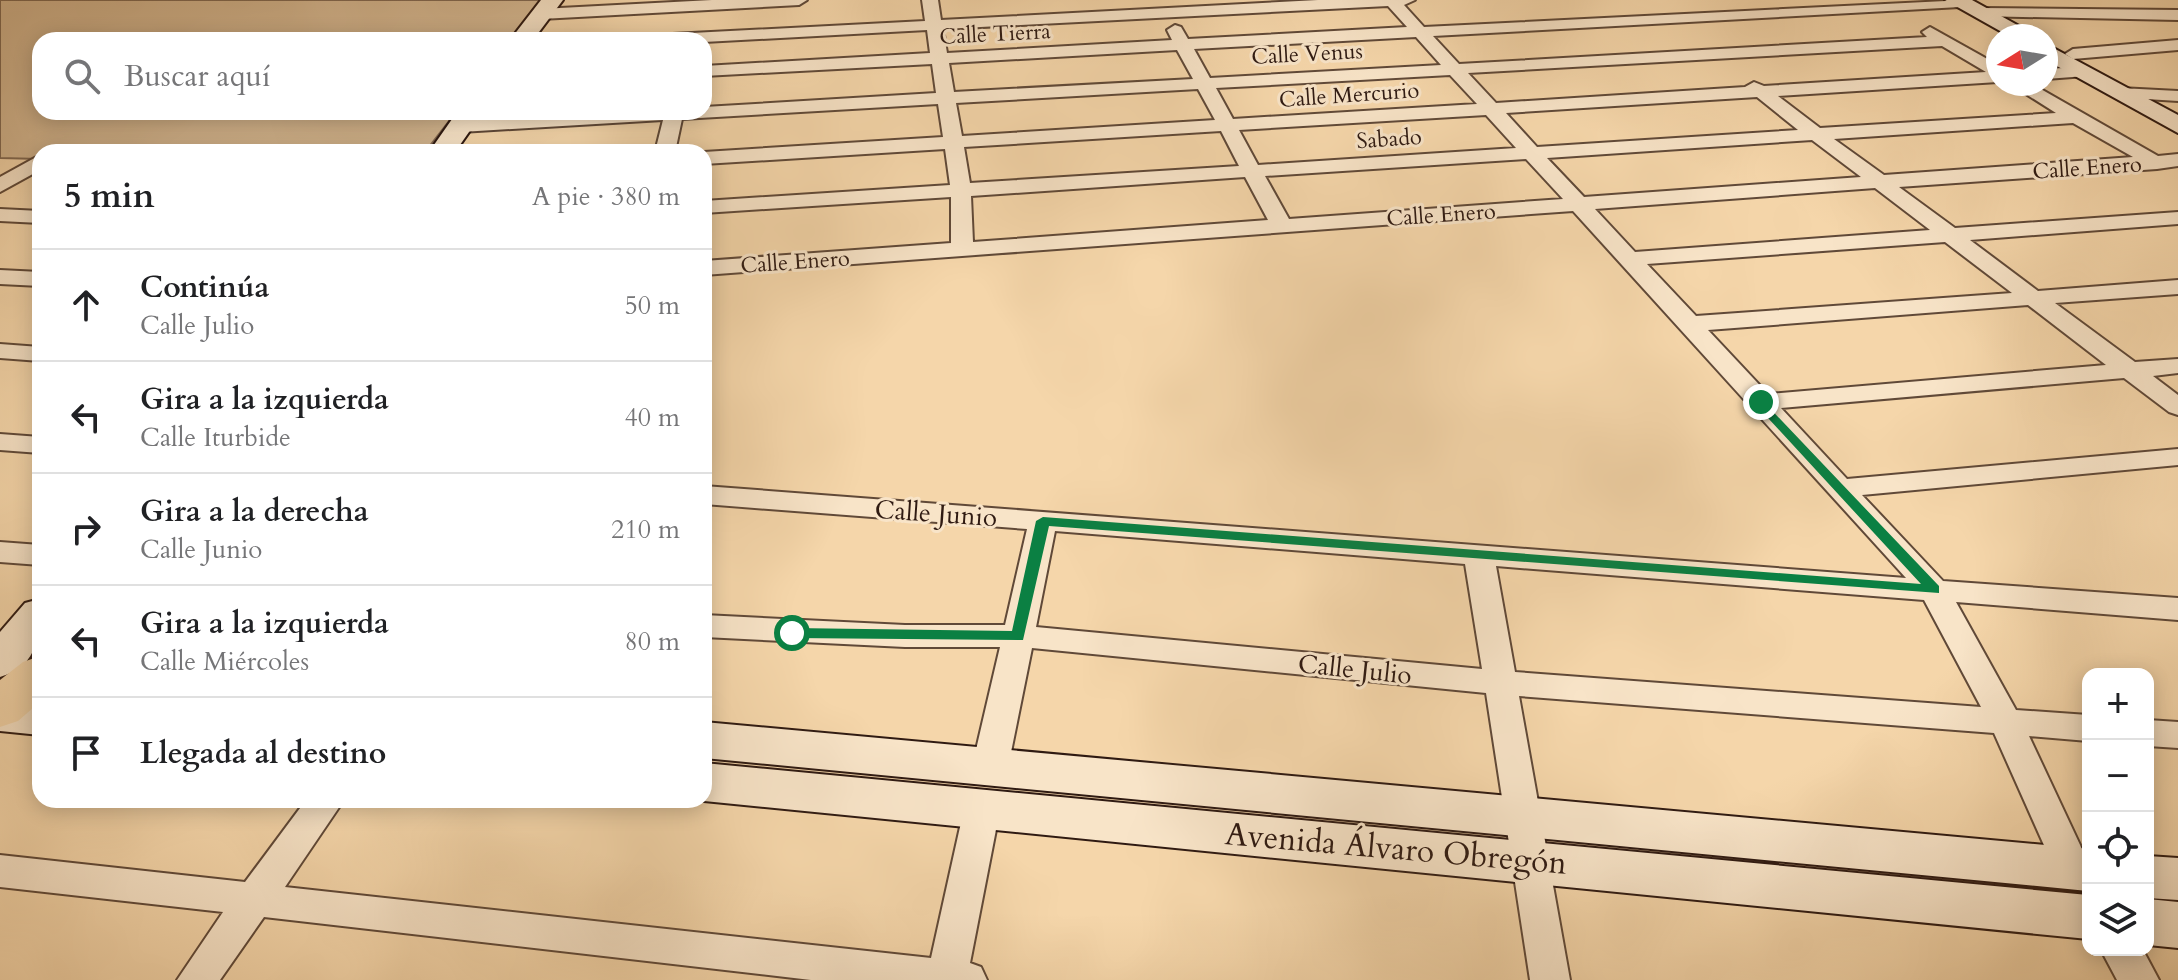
<!DOCTYPE html>
<html lang="es">
<meta charset="utf-8">
<style>
:root{--surface:#fff;--page:#f2f2f2;--text:#202124;--muted:#757577;--line:#e0e0e0}
body{margin:0;font-family:Cardo,serif;background:var(--page);color:var(--text)}
.controls{position:absolute;right:24px;bottom:24px;display:grid;overflow:hidden;border-radius:16px;box-shadow:0 4px 20px #0003}
.controls button{width:72px;height:72px;display:grid;place-items:center;padding:0;border:0;border-bottom:2px solid var(--line);background:var(--surface);color:var(--text);font:40px sans-serif}
.compass{position:absolute;left:1986px;top:24px;width:72px;height:72px;border-radius:50%;background:var(--surface);box-shadow:0 4px 20px #0003;rotate:259deg}
.stop{position:absolute;width:24px;height:24px;margin:-18px;border:6px solid #0b8043;border-radius:50%;background:#fff}
.stop.end{background:#0b8043;border-color:#fff;box-shadow:0 2px 8px #0008}
.list{margin:0;padding:0;list-style:none}
h2{display:flex;justify-content:space-between;align-items:center;height:104px;margin:0;padding:0 32px;font-size:34px}
h2 small{font-size:26px;font-weight:400;color:var(--muted)}
.list li{display:grid;grid-template-columns:52px 1fr auto;gap:24px;align-items:center;box-sizing:border-box;height:112px;padding:0 32px;border-top:2px solid var(--line)}
.list b{display:block;font-size:30px;white-space:nowrap}
.list p{margin:0;font-size:26px;white-space:nowrap;color:var(--muted)}
.list em{font-size:26px;font-style:normal;color:var(--muted)}
.icon{flex:none;width:44px;height:44px;fill:none;stroke:currentColor;stroke-width:2;stroke-linecap:round;stroke-linejoin:round}
.map{position:relative;flex:none;width:2178px;height:980px;overflow:hidden}
.search{position:absolute;background:var(--surface);box-shadow:0 4px 20px #0003;left:32px;top:32px;width:680px;height:88px;display:flex;align-items:center;gap:20px;box-sizing:border-box;padding:0 28px;border-radius:24px;color:var(--muted);font-size:30px}
.panel{position:absolute;background:var(--surface);box-shadow:0 4px 20px #0003;left:32px;top:144px;width:680px;height:664px;border-radius:24px}
.map>svg:first-child{display:block}
</style>
<div class="map">
<svg width="2178" height="980" viewBox="0 0 2178 980">
<rect width="100%" height="100%" fill="#f5d6aa"/>
<filter id="stains"><feTurbulence type="fractalNoise" baseFrequency=".0025" numOctaves="4"/><feColorMatrix values="0 0 0 0 .2 0 0 0 0 .09 0 0 0 0 .02 0 0 0 .5 -.17"/></filter>
<radialGradient id="worn" r=".72"><stop offset=".6" stop-color="#630" stop-opacity="0"/><stop offset="1" stop-color="#630" stop-opacity=".3"/></radialGradient>
<path fill="#d3b690" stroke="#816851" stroke-width="2" d="M0,0H544L513,40H40V112H456L425,152H40V159L0,158Z"/>
<g fill="none" stroke-linecap="round" stroke-linejoin="round">
<defs>
<path id="street" d="M712,0H807L799,5L541,19L533,14L541,9Z
M922,0H938L941,20L1318,0H1415L1404,5L1424,27L1966,0V5L1960,7L1433,36L1459,64L1927,37L1922,32L1930,27L1998,65V82L1778,96L1820,128L2056,113L2010,84H2032L2158,156L2178,154V166L2157,169L1899,187L1955,228L2178,212V224L1970,240L2038,291L2178,280V294L2055,303L2135,362L2178,359V373L2153,376L2178,395V415L2169,412L2124,378L1781,408L1847,479L2178,449V465L1862,495L1943,581L2178,598V620L1956,602L2016,710L2088,715V741L2029,736L2088,862L2085,879L2072,884L2059,879L1994,733L1519,696L1570,980H1530L1486,693L1032,648L1008,767L1002,777L990,780L978,777L972,767L1000,647H905L704,637V615L905,625H1005L1027,529L704,504V486L1906,578L1573,211L704,275V261L951,243V197L704,213V201L950,185L945,149L704,164V152L943,137L938,104L682,119L675,152H655L663,120L461,132L452,126L461,120L608,112H704V107L936,93L932,64L704,76V66L930,53L927,30L704,42L645,40L653,35L925,21ZM1388,6L1407,27L1188,39L1181,27L1175,25L1167,30L1172,40L947,53L943,29ZM1416,37L1441,65L1210,78L1194,49ZM1942,46L1986,72L1764,86L1754,82L1745,87L1496,103L1468,73ZM1177,50L1193,79L954,92L949,63ZM1450,75L1477,104L1233,119L1216,88ZM1198,89L1215,120L962,136L956,103ZM1757,97L1798,130L1537,147L1506,113ZM1486,115L1516,148L1258,165L1239,130ZM2073,123L2133,157L1884,175L1834,139ZM1221,131L1239,166L970,183L964,147ZM1812,140L1861,177L1584,197L1547,158ZM1526,159L1563,199L1289,219L1265,176ZM1245,177L1268,220L973,242L971,196ZM1875,188L1930,230L1635,252L1595,209ZM1945,242L2012,293L1696,316L1647,264ZM2028,305L2106,365L1768,394L1708,330ZM1055,531L1465,564L1482,669L1036,627ZM1496,566L1924,600L1981,707L1515,672Z
M1982,8L2178,10V20L1976,16V10Z
M2178,40V50L2073,59L2065,54L2073,49Z
M2080,67L2086,68V76L2046,79V69Z
M2120,88L2178,91V101L2114,97L2111,93Z
M40,155V170L0,192V177Z
M0,209L40,211V223L0,221Z
M0,270L40,272V286L0,284Z
M0,344L40,347V361L0,358Z
M0,434L40,437V453L0,450Z
M0,542L40,545V565L0,562Z
M2148,720L2178,722V748L2148,746Z
M982,795L995,799L1000,809L970,963L981,967L987,980H811L264,917L220,980H177L223,912L0,887V855L245,882L306,800H344L285,887L931,958L964,809L969,799Z
M2101,950H2143L2159,980H2117Z"/>
<path id="secondary" d="M541,0H563L533,40H510Z
M1945,0H1972L2037,36H2009Z
M2046,44L2178,115V133L2046,60Z
M457,112H483L455,152H429Z
M40,599C40,634 40,665 0,677V632L25,603Z
M0,697L40,701V735L0,731Z
M704,722L2088,849V891L704,758Z
M704,763L2088,895V939L704,801Z
M2148,856L2178,858V900L2148,898Z
M2148,899L2178,902V948L2148,945Z"/>
<path id="primary" d="M40,656V702L18,721L0,727V680L23,662Z"/>
</defs>
<use href="#street" stroke="#604938" stroke-width="4"/>
<use href="#secondary" stroke="#2f1a12" stroke-width="4"/>
<use href="#primary" stroke="#2f1a12" stroke-width="4"/>
<use href="#street" fill="#f8e4c8" fill-rule="evenodd"/>
<use href="#secondary" fill="#f8e4c8" fill-rule="evenodd"/>
<use href="#primary" fill="#f5d6aa" fill-rule="evenodd"/>
</g>
<path fill="#0b8043" d="M1761,399L1939,586V593L1049,526L1023,640L792,638L784,633L792,628L1012,631L1036,521L1043,517L1921,584L1756,405L1755,402Z"/>
<g text-anchor="middle" stroke-width="6" stroke-linejoin="round" paint-order="stroke">
<g font-size="22" fill="#2f1a12" stroke="#f8e4c8">
<text transform="translate(995 33) rotate(-3)" y="8">Calle Tierra</text>
<text transform="translate(1307 53) rotate(-3)" y="8">Calle Venus</text>
<text transform="translate(1349 94) rotate(-4)" y="8">Calle Mercurio</text>
<text transform="translate(1389 138) rotate(-4)" y="8">Sabado</text>
<text transform="translate(2087 167) rotate(-4)" y="8">Calle Enero</text>
<text transform="translate(1441 214) rotate(-4)" y="8">Calle Enero</text>
<text transform="translate(795 261) rotate(-4)" y="8">Calle Enero</text>
</g>
<g font-size="26" fill="#2f1a12" stroke="#f8e4c8">
<text transform="translate(936 513) rotate(4)" y="9">Calle Junio</text>
<text transform="translate(1355 669) rotate(6)" y="9">Calle Julio</text>
</g>
<g font-size="32" fill="#2f1a12" stroke="#f8e4c8">
<text transform="translate(1396 848) rotate(5)" y="11">Avenida Álvaro Obregón</text>
</g>
</g>
<rect width="100%" height="100%" filter="url(#stains)"/>
<rect width="100%" height="100%" fill="url(#worn)"/>
</svg>
<div class="controls">
<button>+</button>
<button>−</button>
<button><svg class="icon" aria-label="locate" viewBox="0 0 24 24"><circle cx="12" cy="12" r="6"/><path d="M12 2v4M12 18v4M2 12h4M18 12h4"/></svg></button>
<button><svg class="icon" aria-label="layers" viewBox="0 0 24 24"><path d="M12 4l9 5-9 5-9-5zM3 14l9 5 9-5"/></svg></button>
</div>
<svg class="compass" viewBox="-18 -18 36 36"><path d="M0-13l5 13h-10z" fill="#e53935"/><path d="M0 13l5-13h-10z" fill="#757577"/></svg>
<div class="stop" style="left:792px;top:633px"></div>
<div class="stop end" style="left:1761px;top:402px"></div>
<div class="search"><svg class="icon" aria-label="search" viewBox="0 0 24 24"><circle cx="10" cy="10" r="6"/><path d="M15 15l6 6"/></svg>Buscar aquí</div>
<section class="panel">
<h2>5 min<small>A pie · 380 m</small></h2>
<ul class="list">
<li><svg class="icon" aria-label="ahead" viewBox="0 0 24 24"><path d="M12 20V5M6 11l6-6 6 6"/></svg><div><b>Continúa</b><p>Calle Julio</p></div><em>50 m</em></li>
<li><svg class="icon" aria-label="left" viewBox="0 0 24 24"><path d="M17 20v-9H6M10 6l-5 5 5 5"/></svg><div><b>Gira a la izquierda</b><p>Calle Iturbide</p></div><em>40 m</em></li>
<li><svg class="icon" aria-label="right" viewBox="0 0 24 24"><path d="M7 20v-9h11M14 6l5 5-5 5"/></svg><div><b>Gira a la derecha</b><p>Calle Junio</p></div><em>210 m</em></li>
<li><svg class="icon" aria-label="left" viewBox="0 0 24 24"><path d="M17 20v-9H6M10 6l-5 5 5 5"/></svg><div><b>Gira a la izquierda</b><p>Calle Miércoles</p></div><em>80 m</em></li>
<li><svg class="icon" aria-label="arrive" viewBox="0 0 24 24"><path d="M6 21V4h12l-3 4 3 4H6"/></svg><div><b>Llegada al destino</b></div></li>
</ul>
</section>
</div>
